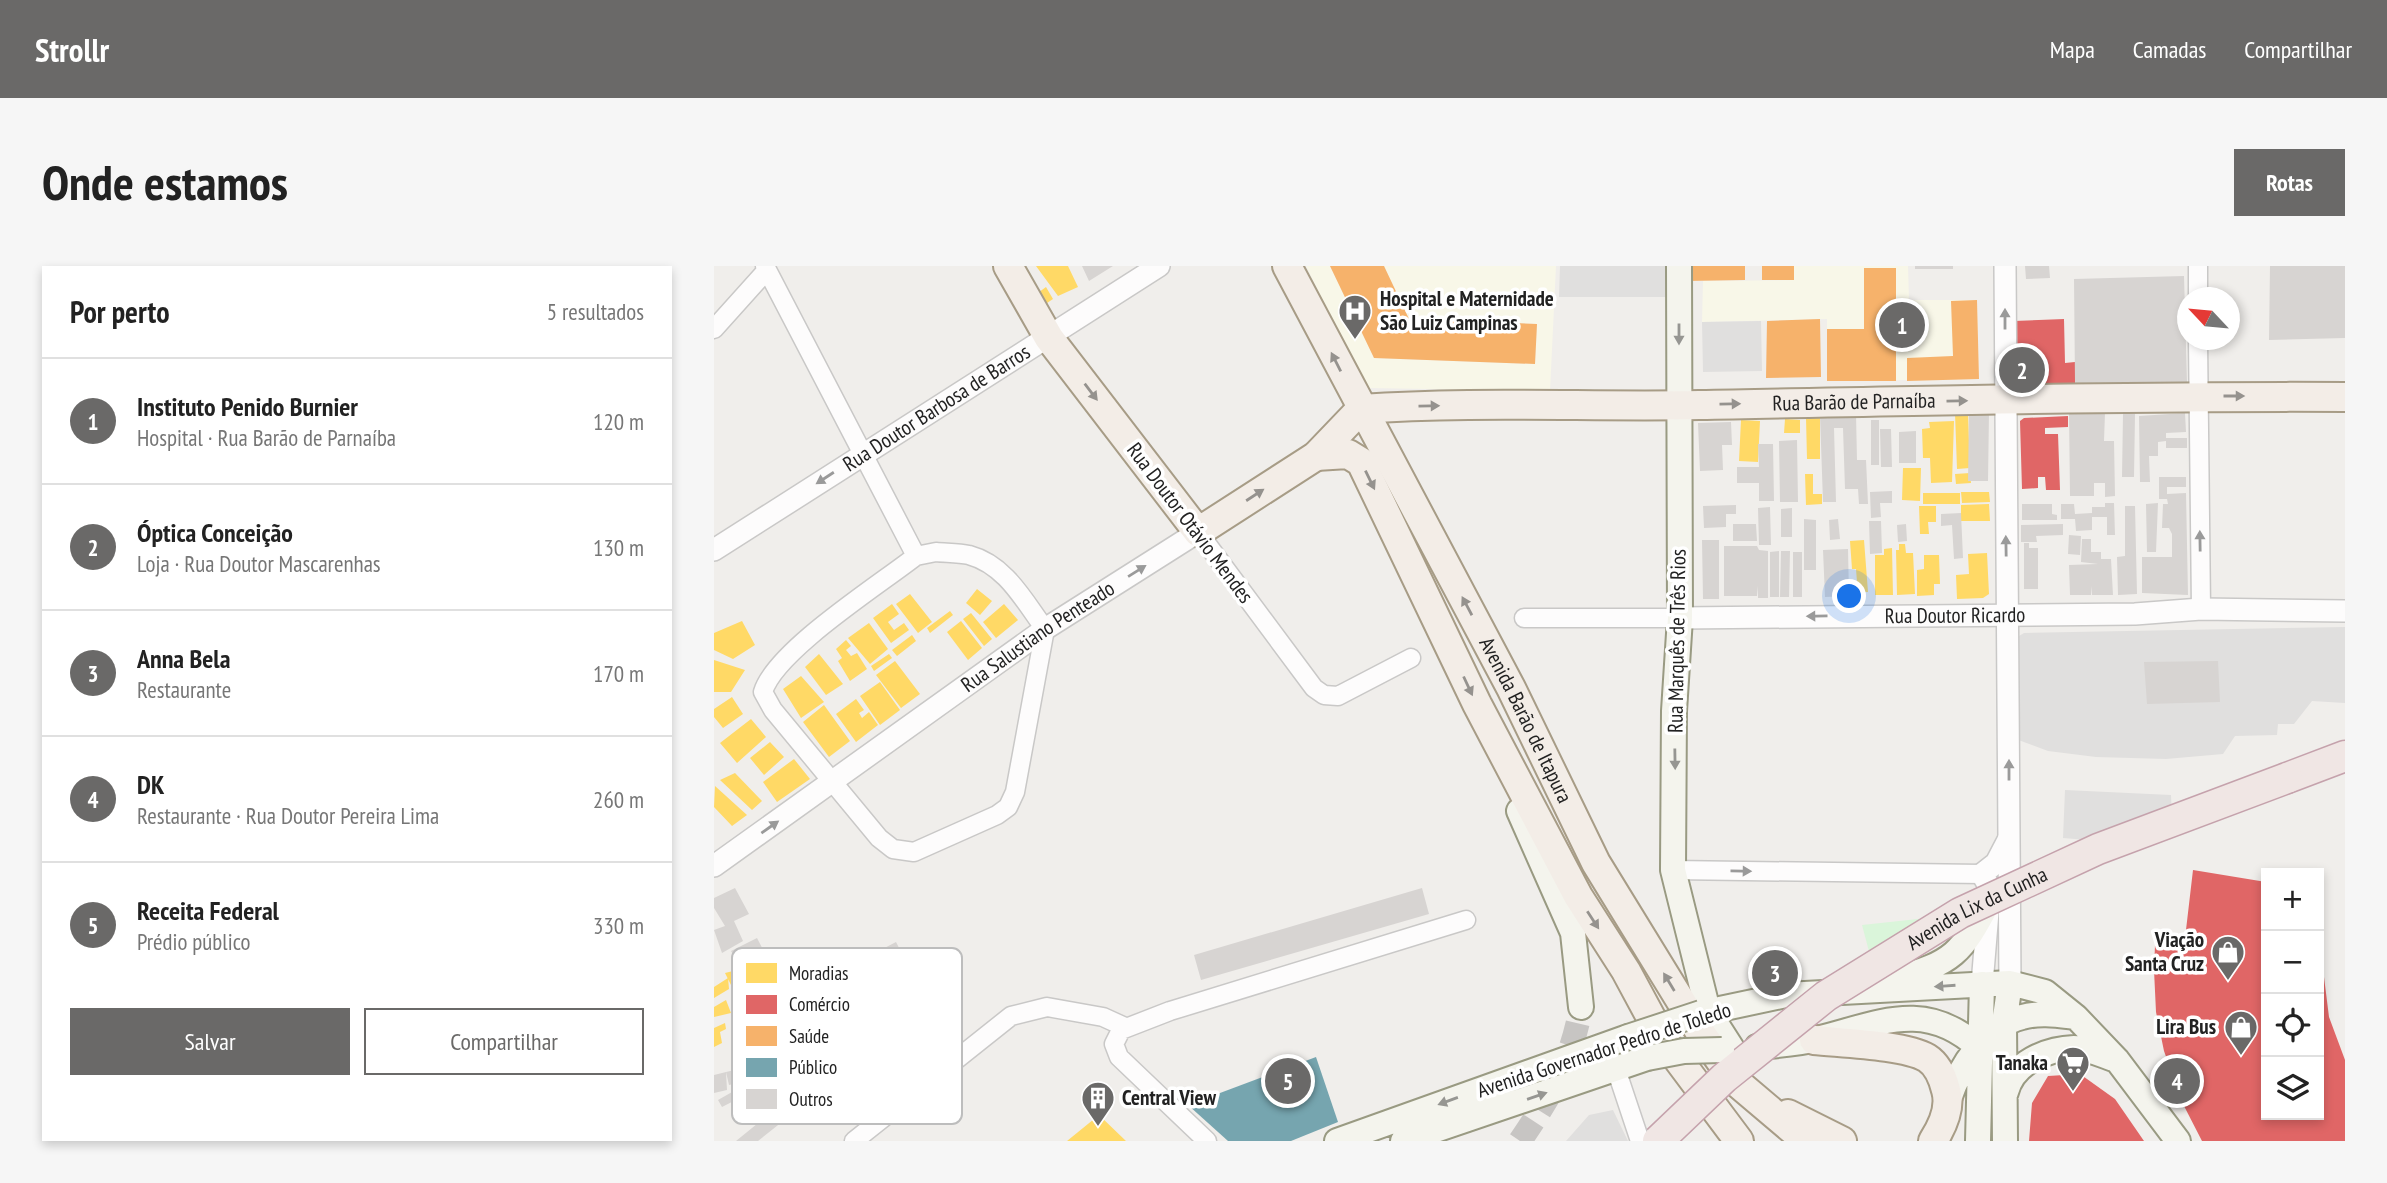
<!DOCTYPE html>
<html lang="pt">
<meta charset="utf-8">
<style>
:root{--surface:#fff;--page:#f6f6f6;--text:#222;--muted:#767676;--line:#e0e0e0;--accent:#6a6968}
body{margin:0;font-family:"PT Sans Narrow",sans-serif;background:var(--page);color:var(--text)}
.controls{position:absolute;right:21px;bottom:21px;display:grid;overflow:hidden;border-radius:0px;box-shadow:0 4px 10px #0003}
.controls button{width:63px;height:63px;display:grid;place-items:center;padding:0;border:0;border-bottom:2px solid var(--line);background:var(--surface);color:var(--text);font:35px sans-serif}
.compass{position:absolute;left:1463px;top:21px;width:63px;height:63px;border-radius:50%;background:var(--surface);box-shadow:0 4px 10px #0003;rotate:296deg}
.you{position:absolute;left:1136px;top:331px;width:24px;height:24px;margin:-18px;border:5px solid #fff;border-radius:50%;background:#1a73e8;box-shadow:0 0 0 10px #1a73e833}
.badge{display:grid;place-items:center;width:46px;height:46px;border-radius:50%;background:var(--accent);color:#fff;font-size:23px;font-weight:700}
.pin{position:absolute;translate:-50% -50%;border:4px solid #fff;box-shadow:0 2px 7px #0006}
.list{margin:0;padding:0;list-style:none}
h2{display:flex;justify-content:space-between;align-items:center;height:91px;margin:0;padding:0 28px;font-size:30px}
h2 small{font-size:23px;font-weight:400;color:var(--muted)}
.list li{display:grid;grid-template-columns:46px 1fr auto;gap:21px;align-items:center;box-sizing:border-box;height:126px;padding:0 28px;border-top:2px solid var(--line)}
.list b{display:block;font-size:26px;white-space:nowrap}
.list p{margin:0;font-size:23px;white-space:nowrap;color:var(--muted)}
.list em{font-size:23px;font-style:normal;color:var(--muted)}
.actions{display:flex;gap:14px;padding:21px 28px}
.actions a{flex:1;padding:16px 0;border:2px solid var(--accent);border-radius:0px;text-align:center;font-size:24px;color:var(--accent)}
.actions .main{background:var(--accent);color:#fff}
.icon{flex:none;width:38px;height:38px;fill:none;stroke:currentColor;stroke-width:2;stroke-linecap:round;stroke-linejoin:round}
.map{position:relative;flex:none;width:1631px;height:875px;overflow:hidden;border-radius:0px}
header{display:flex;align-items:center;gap:42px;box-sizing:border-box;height:98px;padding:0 35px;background:var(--accent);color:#fff}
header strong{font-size:33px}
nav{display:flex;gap:38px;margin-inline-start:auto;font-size:24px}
.intro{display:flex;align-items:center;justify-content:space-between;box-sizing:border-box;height:168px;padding:0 42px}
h1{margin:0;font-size:49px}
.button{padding:18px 32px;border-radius:0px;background:var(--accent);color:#fff;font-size:24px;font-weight:700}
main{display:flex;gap:42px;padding:0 42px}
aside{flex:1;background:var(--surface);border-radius:0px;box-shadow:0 4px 10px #0003}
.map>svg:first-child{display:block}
</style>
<header>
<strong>Strollr</strong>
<nav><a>Mapa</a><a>Camadas</a><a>Compartilhar</a></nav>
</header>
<div class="intro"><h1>Onde estamos</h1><a class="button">Rotas</a></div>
<main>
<aside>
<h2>Por perto<small>5 resultados</small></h2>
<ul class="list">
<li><span class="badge">1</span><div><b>Instituto Penido Burnier</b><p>Hospital · Rua Barão de Parnaíba</p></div><em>120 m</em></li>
<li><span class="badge">2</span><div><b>Óptica Conceição</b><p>Loja · Rua Doutor Mascarenhas</p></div><em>130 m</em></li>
<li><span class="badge">3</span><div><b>Anna Bela</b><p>Restaurante</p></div><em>170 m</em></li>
<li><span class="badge">4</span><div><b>DK</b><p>Restaurante · Rua Doutor Pereira Lima</p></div><em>260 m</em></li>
<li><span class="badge">5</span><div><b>Receita Federal</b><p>Prédio público</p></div><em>330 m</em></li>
</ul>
<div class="actions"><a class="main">Salvar</a><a>Compartilhar</a></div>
</aside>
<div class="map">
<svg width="1631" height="875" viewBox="0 0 1631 875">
<rect width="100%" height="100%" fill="#f0eeeb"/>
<path fill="#f8f7e8" d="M592,0H616L660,92L821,98L823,58L695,53L670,0H842L836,125L652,122Z
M1080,0H1194L1195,34H1263L1265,113L1113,115V53L988,56L989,15L1080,14Z"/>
<path fill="#daf5da" d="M1213,652L1157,693L1148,659Z"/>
<path fill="#e0dfde" d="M846,0H956V31H845Z
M1047,55L1048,105L989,106L988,56Z
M1631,361V437L1598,435L1580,458H1564L1563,469L1521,470L1509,488L1452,493L1382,491L1334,485L1299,472L1300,373L1310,367Z
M1351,524L1457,529L1458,553L1385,575L1349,572Z
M899,844L914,875H852L875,849Z"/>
<path fill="#ffd966" d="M322,0H354L364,21L344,30Z
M332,21L339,33L327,41L321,29Z
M1241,147H1254L1256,202L1243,203Z
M1092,152H1106V193H1093Z
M1071,153L1086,154V167H1070Z
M1027,154L1046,155L1044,196L1025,195Z
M1240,155L1238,216L1217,217L1216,192H1209L1208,163L1216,162L1215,156Z
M1189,202H1207L1206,235L1188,234Z
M1256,207L1257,217L1242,218L1241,208Z
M1091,208H1099V228H1108V238L1092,239Z
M1247,226H1275L1276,236L1248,237Z
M1209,227H1246V238H1209Z
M1275,238L1276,255H1247V239Z
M1205,240H1222V256H1214L1215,268H1206Z
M1150,274L1154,326L1138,327L1137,316H1143L1142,303H1138L1136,275Z
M1185,278H1191L1192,287H1199L1201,328L1183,329L1182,284H1185Z
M1178,282L1179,329H1161V289H1170V283Z
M1273,287L1275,328L1269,332L1243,333L1242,309L1255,308L1254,288Z
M1210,289H1225L1226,318H1220V329L1203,330V304L1210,303Z
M263,323L278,335L266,349L252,337Z
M196,328L218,356L204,367L182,338Z
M178,338L185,348L174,356L180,364L190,357L195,364L177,377L159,352Z
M290,338L304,354L282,372L269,356Z
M236,345L239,349L216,367L213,362Z
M257,347L278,373L270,380L249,353Z
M28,355L41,379L19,393L0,384V367Z
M247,355L268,382L254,394L233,366Z
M155,357L174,383L156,398L134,372Z
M198,369L202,375L183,390L178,384Z
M132,374L137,380L132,384L137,390L143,387L153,403L136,415L124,395L128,392L122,383Z
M105,388L129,418L112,429L91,401Z
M175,388L178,392L160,405L157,400Z
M0,394L31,404L17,426H0Z
M181,395L206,428L187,442L162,409Z
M87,410L110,436L87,452L69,423Z
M166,416L186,444L166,459L146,430Z
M18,431L29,448L9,462L0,451V443Z
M142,433L150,444L145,447L148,452L155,446L164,459L142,476L122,448Z
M110,439L136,475L115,491L89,456Z
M37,453L52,471L23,497L6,477Z
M56,476L70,491L50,509L36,492Z
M80,493L96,513L63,536L49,516Z
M21,507L48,535L38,544L6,514Z
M1,520L33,549L18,560L0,541Z
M19,705L37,741L29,743L11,707Z
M14,712L15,723L0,732V721Z
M12,734L17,747L0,751V741Z
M11,757L12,763L6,766L8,777L0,781V762Z
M385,849L412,875H353Z"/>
<path fill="#e06666" d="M1350,53L1351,97L1361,96V117L1301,119L1300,55Z
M1354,150V161L1331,162V168H1344L1346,224H1332L1331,211H1324V222L1308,223L1306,155L1310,152Z
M1479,604L1552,616V849H1605L1607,687L1615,751L1631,794V875H1488L1469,838L1450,785L1442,746L1440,704L1441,679L1470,681Z
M1605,623L1609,626L1606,646H1605Z
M1366,808L1401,833L1430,875H1315L1318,837L1334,810Z"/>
<path fill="#f6b26b" d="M616,0H670L695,53L823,58L821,98L660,92Z
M972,0H1031V14L972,15Z
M1048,0H1080V14H1048Z
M1150,2H1182V115H1113V63H1150Z
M1263,34L1265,113L1193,115V92L1239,90L1237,35Z
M1106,53L1107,111L1052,112L1053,55Z"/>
<path fill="#76a5af" d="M602,791L624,856L577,875H514L474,839Z"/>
<path fill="#d7d4d2" d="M368,0H399L375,15Z
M1201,0H1239V3H1201Z
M1311,0H1335L1336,12L1312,13Z
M1556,0H1631V72L1555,74Z
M1470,10L1473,116L1361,117L1360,13Z
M1255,146H1275L1274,215H1254Z
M1355,146L1391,147L1390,175H1400L1401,230L1391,231V217H1380V230H1356Z
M1471,147L1472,166L1452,167V172H1473V182H1452V175L1444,176V190H1435L1436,216H1426L1425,150Z
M1142,148L1143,194H1152L1154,238H1145L1144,223H1131L1129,162H1120L1122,236H1109L1106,149Z
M1409,148H1421L1420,211H1408Z
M1157,154H1165V199H1157Z
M1017,156L1018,179H1008L1009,204L986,205L984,157Z
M1166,163H1177L1178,201H1167Z
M1202,165V197H1185V166Z
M1083,174L1084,236H1066L1065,175Z
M1044,178H1059L1060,235H1045V217H1023V201H1045Z
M1445,211H1472V221H1453V228L1472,227L1474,329L1428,327V291H1458V268L1455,262H1448L1449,238H1454L1453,233H1445Z
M1178,225V237H1166L1167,251L1157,252L1156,226Z
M1391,237H1400L1401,269H1393V251H1378V264L1362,265L1361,253H1347V238H1360L1361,248L1378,247V241H1391Z
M1444,237L1442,286H1433L1432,238Z
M1308,238H1338V248L1343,249V254H1308Z
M1022,239V248H1012V261L990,262L989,240Z
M1411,240H1421L1423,328L1404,329L1403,291L1411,290Z
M1056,241L1057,279H1045L1044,242Z
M1078,242V271H1067V243Z
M1247,247L1249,292L1240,293L1238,259L1227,260V248Z
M1090,253L1102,254V304H1090Z
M1124,253L1126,273L1116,274L1115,254Z
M1155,255H1167L1168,287L1156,288Z
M1019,258H1042L1043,275H1019Z
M1192,258L1193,275L1184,276L1183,259Z
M1349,258V269L1322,270L1323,276H1307V259Z
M1355,269L1367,270L1366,289L1354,288Z
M1368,273H1377V286H1387V293H1397L1399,329H1378V320L1377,329H1356L1355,299L1384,298L1367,296Z
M988,274H1005V333H989Z
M1310,277H1315V282H1324V323H1310Z
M1010,280H1043L1045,284L1054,285V332H1044V320L1043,330H1010Z
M1134,283L1135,330L1111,331L1109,284Z
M1065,285V331H1056V286Z
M1067,285H1076L1075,331H1066Z
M1079,286H1088V331H1079Z
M1504,395L1506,436L1433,438L1430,396Z
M21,622L35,648L20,655L29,675L8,687L0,664L11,660L0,642V632Z
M708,622L715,648L487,714L480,689Z
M43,672L56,697L50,702L61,727L38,736L24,713L32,709L17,685Z
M182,676L206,723L184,734L159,688Z
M118,793L134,814L111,831L107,825L44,875H22L82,826L69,811L84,802L92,813Z
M38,800L41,813L15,819L12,806Z
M12,806L13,824L0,827V809Z
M41,813L45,822L8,841L4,834Z"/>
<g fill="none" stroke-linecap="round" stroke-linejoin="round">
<path stroke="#c7c5c3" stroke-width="24" stroke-dasharray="24 12" stroke-linecap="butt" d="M806,875C837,829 857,797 867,741"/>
<defs>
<path id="minor" d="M51,0L202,290
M1484,0V32
M0,63L53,4
M1484,74L1487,343
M484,266L600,422L610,429L624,430L697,392
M222,286C233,287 245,287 255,289C292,299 310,335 331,363L301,526L294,541L283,549L200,586L179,583L165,572L59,444L49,426C61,385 165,319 202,290Z
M810,352H966
M959,604L1268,608
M902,803L926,875
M140,875L297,750L333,741L389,751L411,761
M493,875L405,791L400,778L407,764L456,745L752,654"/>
<g id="tertiary">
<path d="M1291,0L1296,717"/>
<path id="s1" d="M0,284L445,0"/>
<path id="s2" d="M966,352L1421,348L1487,343L1631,345"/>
<path id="s3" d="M0,600L331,363L484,266"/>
<path d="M1268,718L1276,622L1268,608L1282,597L1294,574"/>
</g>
<path id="secondary" d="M965,0L966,352L960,445L959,604L994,745L1019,784
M805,545L859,667L867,741
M1181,713C1239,697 1248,687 1275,635
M987,747L1072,729L1296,717L1331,726L1362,751
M1043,781C1063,779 1084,778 1103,773C1164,758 1211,732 1265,782
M1292,826C1299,797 1332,783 1360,782C1374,782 1390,790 1403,794
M1235,833C1246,800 1272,760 1308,751C1326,746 1344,749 1362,751L1403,794L1464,875
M623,875L914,771
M689,875L933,792
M1264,875L1268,718
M1291,875L1290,758L1296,717"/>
<g id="primary">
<path id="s4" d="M294,0L335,72L484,266L602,190L647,143C759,135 872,141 985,139C1200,135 1416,130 1631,131"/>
<path id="s5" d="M573,0L797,422L882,597L984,763L1020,814L1092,875"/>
<path d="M602,190L634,188L647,196L763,438L864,630L912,705L948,772L1025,875"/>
<path d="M1100,774C1128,777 1191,779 1213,792C1224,799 1229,812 1232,824C1237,841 1228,861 1219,875"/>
<path d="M1074,848L1128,875"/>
</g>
<path id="trunk" d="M1573,512L1631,490"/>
</defs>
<use href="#minor" stroke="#c9c8c7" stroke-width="21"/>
<use href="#tertiary" stroke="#c9c8c7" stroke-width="24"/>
<use href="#secondary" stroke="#999a82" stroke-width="28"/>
<use href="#primary" stroke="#a79c86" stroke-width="32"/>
<use href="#trunk" stroke="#c5a2ac" stroke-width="33"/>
<use href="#minor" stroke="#fdfcfc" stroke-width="18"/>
<use href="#tertiary" stroke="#fdfcfc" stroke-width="21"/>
<use href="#secondary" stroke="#f4f4ed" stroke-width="24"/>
<use href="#primary" stroke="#f3ede7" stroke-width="28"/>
<use href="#trunk" stroke="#f0e6e4" stroke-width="30"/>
<defs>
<path id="secondary-bridge" d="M914,771L987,747
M933,792L970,785L1008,784"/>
<g id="trunk-bridge">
<path id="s6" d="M944,875L1010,812L1112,730L1246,647L1384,583L1573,512"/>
</g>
</defs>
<use href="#secondary-bridge" stroke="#999a82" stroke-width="28" stroke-linecap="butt"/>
<use href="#trunk-bridge" stroke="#c5a2ac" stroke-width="33" stroke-linecap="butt"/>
<use href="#secondary-bridge" stroke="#f4f4ed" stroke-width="24"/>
<use href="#trunk-bridge" stroke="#f0e6e4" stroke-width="30"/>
</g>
<defs><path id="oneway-solid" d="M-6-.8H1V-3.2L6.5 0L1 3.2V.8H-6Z" transform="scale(1.75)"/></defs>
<g fill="#9a9a9a">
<use href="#oneway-solid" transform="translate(1291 53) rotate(-90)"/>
<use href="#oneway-solid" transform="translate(111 212) rotate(147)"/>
<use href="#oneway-solid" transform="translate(1486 275) rotate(-91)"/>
<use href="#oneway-solid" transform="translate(1292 280) rotate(-91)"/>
<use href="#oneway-solid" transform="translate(423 305) rotate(-32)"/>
<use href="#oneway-solid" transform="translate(1103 350) rotate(179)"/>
<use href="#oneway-solid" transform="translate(1295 504) rotate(-90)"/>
<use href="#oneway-solid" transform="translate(56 561) rotate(-35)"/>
<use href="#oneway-solid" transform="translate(1027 605) rotate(1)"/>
</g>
<g fill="#969692">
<use href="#oneway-solid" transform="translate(965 68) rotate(90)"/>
<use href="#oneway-solid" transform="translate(961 493) rotate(89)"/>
<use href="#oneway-solid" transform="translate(1231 720) rotate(176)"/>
<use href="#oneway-solid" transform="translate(823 830) rotate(-19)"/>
<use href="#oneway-solid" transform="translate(734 835) rotate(160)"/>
</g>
<g fill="#95928e">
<use href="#oneway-solid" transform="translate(622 96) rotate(-117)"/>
<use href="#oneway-solid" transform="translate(377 126) rotate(53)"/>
<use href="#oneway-solid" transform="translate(1520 130)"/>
<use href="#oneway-solid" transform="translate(1243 135) rotate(-1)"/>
<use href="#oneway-solid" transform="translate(1016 138) rotate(-1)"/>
<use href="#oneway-solid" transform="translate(715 140) rotate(-1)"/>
<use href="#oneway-solid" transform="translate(656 214) rotate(64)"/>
<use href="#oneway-solid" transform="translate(541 229) rotate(-33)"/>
<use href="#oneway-solid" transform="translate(753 340) rotate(-118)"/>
<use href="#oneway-solid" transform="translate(754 420) rotate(65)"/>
<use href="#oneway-solid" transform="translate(879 654) rotate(57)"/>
<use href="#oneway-solid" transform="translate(955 716) rotate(-121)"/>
</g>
<defs>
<symbol id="hospital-pin" viewBox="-11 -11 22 30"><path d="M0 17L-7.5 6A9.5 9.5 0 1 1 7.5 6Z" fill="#6a6968" stroke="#fff"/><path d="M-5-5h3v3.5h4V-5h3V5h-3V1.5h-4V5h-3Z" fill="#fff"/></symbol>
<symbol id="shop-pin" viewBox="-11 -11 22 30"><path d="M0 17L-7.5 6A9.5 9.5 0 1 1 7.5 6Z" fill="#6a6968" stroke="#fff"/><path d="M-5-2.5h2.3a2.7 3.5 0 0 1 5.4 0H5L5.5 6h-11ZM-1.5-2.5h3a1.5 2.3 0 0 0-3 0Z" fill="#fff"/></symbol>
<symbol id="supermarket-pin" viewBox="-11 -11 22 30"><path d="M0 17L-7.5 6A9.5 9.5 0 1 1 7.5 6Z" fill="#6a6968" stroke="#fff"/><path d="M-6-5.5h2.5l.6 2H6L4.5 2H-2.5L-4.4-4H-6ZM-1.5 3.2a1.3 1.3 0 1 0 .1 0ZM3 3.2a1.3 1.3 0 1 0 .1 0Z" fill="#fff"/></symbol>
<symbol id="building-pin" viewBox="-11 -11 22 30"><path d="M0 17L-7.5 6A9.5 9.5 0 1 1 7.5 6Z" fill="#6a6968" stroke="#fff"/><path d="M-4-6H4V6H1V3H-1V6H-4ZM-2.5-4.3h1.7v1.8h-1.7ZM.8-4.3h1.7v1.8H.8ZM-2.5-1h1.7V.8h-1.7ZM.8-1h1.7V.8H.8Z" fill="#fff"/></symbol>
</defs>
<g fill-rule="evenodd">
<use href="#hospital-pin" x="622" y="26" width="38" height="52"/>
<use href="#shop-pin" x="1495" y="667" width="38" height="52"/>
<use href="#shop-pin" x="1508" y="742" width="38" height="52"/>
<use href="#supermarket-pin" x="1340" y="778" width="38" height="52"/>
<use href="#building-pin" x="365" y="813" width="38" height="52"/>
</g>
<g text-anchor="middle" stroke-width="7" stroke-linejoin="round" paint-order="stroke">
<g font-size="21" font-weight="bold" fill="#222" stroke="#fff" text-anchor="end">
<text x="666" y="40" text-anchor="start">Hospital e Maternidade<tspan x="666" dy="24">São Luiz Campinas</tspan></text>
<text x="1490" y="681">Viação<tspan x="1490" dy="24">Santa Cruz</tspan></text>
<text x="1502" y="768">Lira Bus</text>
<text x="1334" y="804">Tanaka</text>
<text x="408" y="839" text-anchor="start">Central View</text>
</g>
<g font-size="21" fill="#222" stroke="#fff">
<text dy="7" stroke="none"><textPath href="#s4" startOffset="1026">Rua Barão de Parnaíba</textPath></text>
<text dy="7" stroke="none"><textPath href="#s1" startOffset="264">Rua Doutor Barbosa de Barros</textPath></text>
<text transform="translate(476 257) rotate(53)" y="7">Rua Doutor Otávio Mendes</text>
<text dy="7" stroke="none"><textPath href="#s2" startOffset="275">Rua Doutor Ricardo</textPath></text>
<text dy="7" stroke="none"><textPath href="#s3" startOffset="397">Rua Salustiano Penteado</textPath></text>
<text transform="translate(963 375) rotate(-89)" y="7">Rua Marquês de Três Rios</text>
<text dy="7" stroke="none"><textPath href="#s5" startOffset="513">Avenida Barão de Itapura</textPath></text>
<text dy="7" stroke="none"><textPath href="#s6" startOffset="397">Avenida Lix da Cunha</textPath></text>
<text transform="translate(890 784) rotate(-18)" y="7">Avenida Governador Pedro de Toledo</text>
</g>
</g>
<rect x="18" y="682" width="230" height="176" rx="10" fill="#fff" stroke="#bdbdbd" stroke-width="2"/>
<rect x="32" y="697" width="31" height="20" fill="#ffd966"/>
<rect x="32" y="729" width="31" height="19" fill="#e06666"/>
<rect x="32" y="760" width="31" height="20" fill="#f6b26b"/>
<rect x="32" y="792" width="31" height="19" fill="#76a5af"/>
<rect x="32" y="823" width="31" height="20" fill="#d7d4d2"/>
<g font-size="19" fill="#222">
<text x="75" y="714">Moradias</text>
<text x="75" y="745">Comércio</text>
<text x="75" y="777">Saúde</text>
<text x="75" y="808">Público</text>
<text x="75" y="840">Outros</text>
</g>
</svg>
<div class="controls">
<button>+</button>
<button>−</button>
<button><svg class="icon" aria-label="locate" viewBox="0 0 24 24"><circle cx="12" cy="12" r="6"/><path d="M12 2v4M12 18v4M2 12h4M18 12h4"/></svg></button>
<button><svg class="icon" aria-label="layers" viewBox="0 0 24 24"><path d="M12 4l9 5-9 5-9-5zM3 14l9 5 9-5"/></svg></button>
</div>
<svg class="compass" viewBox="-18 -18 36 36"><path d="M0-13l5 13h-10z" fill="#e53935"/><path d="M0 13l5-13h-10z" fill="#767676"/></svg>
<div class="you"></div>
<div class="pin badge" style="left:1188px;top:59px">1</div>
<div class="pin badge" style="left:1308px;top:104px">2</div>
<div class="pin badge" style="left:1061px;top:707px">3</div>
<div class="pin badge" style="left:1463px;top:815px">4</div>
<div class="pin badge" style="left:574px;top:815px">5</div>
</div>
</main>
